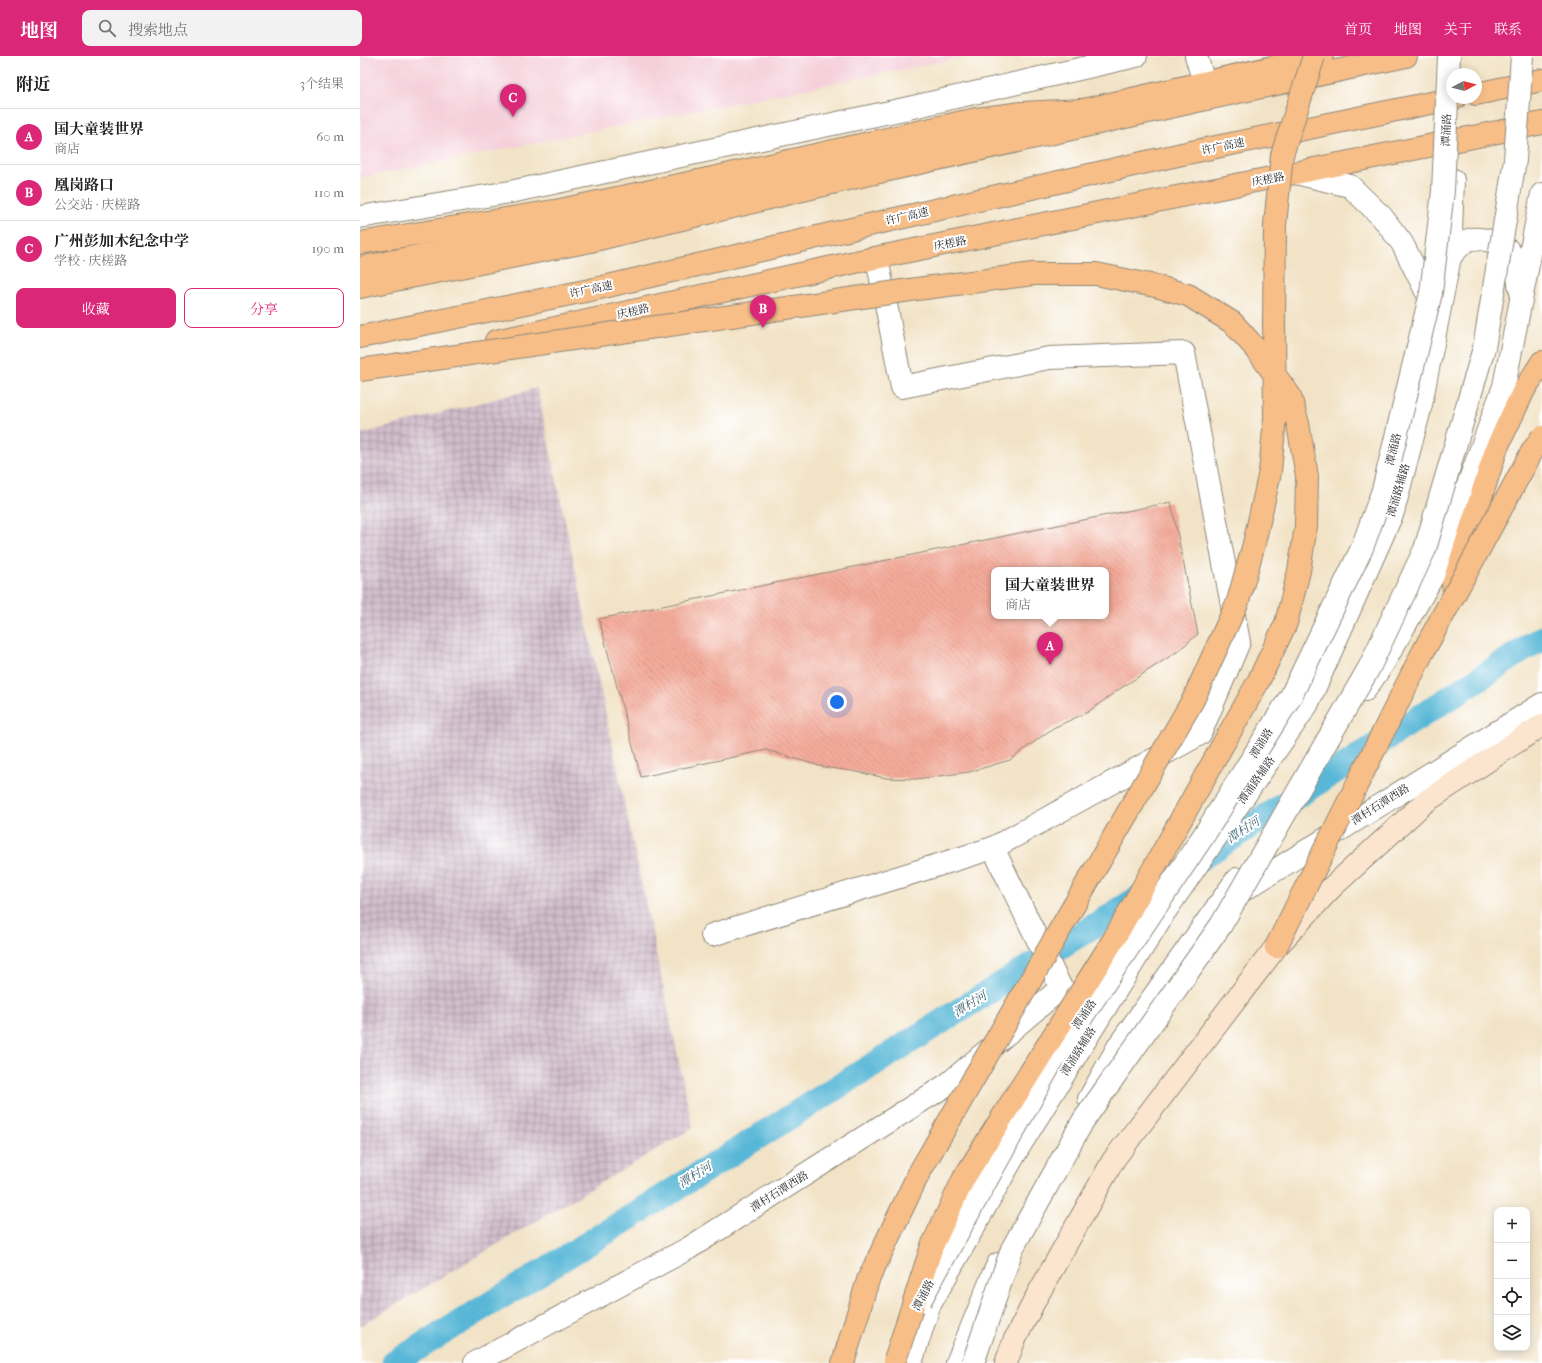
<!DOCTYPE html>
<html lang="zh">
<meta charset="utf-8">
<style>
:root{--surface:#fff;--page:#f2f2f2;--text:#202124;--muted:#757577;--line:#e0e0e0;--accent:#db2777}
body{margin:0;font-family:"IM FELL French Canon","Noto Serif SC",serif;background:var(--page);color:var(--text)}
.controls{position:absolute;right:12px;bottom:12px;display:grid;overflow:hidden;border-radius:8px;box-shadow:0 2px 10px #0003}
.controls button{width:36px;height:36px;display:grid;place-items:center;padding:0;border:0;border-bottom:1px solid var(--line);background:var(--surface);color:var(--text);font:20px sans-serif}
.compass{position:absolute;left:1086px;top:12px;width:36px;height:36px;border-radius:50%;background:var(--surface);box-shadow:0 2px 10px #0003;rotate:83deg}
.you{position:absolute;left:477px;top:646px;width:14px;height:14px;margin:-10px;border:3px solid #fff;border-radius:50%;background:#1a73e8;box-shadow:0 0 0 6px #1a73e833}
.badge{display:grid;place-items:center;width:26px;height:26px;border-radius:50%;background:var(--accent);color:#fff;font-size:13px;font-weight:700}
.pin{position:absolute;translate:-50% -33px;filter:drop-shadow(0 1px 2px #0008)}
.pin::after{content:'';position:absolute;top:21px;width:14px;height:12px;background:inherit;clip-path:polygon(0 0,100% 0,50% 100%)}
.popup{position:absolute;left:631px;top:511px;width:118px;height:52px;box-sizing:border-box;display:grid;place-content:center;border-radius:8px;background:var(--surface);filter:drop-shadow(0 1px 3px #0005);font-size:13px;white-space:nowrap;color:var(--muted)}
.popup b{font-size:15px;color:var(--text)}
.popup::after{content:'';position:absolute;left:50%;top:100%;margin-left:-8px;border:8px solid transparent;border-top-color:var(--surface)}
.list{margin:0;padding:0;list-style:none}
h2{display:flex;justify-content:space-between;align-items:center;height:52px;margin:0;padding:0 16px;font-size:17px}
h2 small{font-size:13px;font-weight:400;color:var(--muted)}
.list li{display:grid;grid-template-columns:26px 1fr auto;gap:12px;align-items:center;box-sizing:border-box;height:56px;padding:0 16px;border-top:1px solid var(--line)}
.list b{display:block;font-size:15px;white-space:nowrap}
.list p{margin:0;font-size:13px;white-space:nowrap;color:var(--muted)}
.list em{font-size:13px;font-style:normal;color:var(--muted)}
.actions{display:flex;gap:8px;padding:12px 16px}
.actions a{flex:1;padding:9px 0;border:1px solid var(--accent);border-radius:8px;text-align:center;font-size:14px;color:var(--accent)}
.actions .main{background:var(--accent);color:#fff}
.icon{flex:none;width:22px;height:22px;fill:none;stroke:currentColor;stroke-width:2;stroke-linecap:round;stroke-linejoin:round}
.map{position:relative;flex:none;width:1182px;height:1307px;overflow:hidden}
header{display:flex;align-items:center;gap:24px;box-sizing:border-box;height:56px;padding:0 20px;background:var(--accent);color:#fff}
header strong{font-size:19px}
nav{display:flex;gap:22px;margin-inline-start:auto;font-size:14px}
.search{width:280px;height:36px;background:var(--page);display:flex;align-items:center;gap:10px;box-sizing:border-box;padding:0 14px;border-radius:8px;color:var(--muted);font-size:15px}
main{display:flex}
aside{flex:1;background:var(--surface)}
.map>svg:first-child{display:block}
</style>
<header>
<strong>地图</strong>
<div class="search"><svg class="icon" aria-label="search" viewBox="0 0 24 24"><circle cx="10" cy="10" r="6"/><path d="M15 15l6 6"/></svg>搜索地点</div>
<nav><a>首页</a><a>地图</a><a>关于</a><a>联系</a></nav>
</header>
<main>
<aside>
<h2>附近<small>3个结果</small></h2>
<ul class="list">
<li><span class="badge">A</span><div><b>国大童装世界</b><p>商店</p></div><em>60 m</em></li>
<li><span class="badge">B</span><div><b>凰岗路口</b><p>公交站 · 庆槎路</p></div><em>110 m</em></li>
<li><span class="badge">C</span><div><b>广州彭加木纪念中学</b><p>学校 · 庆槎路</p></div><em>190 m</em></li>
</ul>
<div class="actions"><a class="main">收藏</a><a>分享</a></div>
</aside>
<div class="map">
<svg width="1182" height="1307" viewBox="0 0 1182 1307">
<defs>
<pattern id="industrial-grid" width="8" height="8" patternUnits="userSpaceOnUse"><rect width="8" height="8" fill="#d1bdcb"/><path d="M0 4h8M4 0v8" fill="none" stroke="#aa9aa5"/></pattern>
<pattern id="building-back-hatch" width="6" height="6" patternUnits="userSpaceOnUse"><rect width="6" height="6" fill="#f4ab9a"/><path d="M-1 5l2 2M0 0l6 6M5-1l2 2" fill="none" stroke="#d19385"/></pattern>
</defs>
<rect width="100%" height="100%" fill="#fff"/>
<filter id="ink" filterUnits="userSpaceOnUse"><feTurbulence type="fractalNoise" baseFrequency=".025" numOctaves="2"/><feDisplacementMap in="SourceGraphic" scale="8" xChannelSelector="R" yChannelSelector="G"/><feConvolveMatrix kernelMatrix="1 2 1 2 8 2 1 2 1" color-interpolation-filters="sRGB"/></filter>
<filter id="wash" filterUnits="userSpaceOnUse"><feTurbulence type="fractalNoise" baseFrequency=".012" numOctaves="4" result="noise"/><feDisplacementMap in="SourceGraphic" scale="16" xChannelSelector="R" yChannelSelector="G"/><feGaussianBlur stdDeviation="0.9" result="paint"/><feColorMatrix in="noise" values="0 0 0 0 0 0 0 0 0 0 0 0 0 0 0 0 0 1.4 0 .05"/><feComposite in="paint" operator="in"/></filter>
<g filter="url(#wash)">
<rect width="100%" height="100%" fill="#f2e3c6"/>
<path fill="#f5cfda" d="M0,0H610L0,122Z"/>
<path fill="url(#industrial-grid)" d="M177,332L333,1072L0,1270V378Z"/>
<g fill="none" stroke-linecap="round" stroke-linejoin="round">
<path stroke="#59b7d7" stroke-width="25" d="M838,804L1182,582
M34,1307L274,1159L786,837"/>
</g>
<g id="blocks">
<path fill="url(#building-back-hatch)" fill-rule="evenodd" d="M811,446L838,578L818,595L758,634L728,656L693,672L650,704L609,716L556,723L526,722L492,715L463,711L406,694L281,721L239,563ZM634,514H746V560H634Z"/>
</g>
</g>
<g filter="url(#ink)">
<use href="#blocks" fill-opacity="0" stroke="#8e8778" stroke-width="1"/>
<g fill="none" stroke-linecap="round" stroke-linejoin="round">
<defs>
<path id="minor" d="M633,792L701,932L714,941
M874,840L1182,648
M352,879L633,792L840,678L879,586L824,297L689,302L542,331L517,202
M115,1307L329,1192L588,1028L701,932"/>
<path id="tertiary" d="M836,0L844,26
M936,117L990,130L1022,161L1042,187L1074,251
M0,161L150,136L544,53L776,0
M1090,201C1095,195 1100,189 1106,185C1117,179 1139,186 1148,194C1156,202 1158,222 1160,233
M1005,634L1023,608L1078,511L1144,330L1182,138
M729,1043L759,989L877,823
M551,1307L569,1250L659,1091L804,857L947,649L1033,456L1060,353L1090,201L1093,124
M597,1307L633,1219L638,1208"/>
<path id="secondary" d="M646,1307L654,1285L677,1240L754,1103L916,891L970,833L1065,746L1182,669"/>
<path id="primary" d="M0,212L262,158L962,0
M136,285L500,205L1182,67"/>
<path id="motorway" d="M1116,38L1182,24
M0,187L200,154L357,121L616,63L662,57L722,54
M0,231L226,186L501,120L837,45L1046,0
M0,281L235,233L500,171L822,98L1095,42
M1093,529L1137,391L1164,334L1182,306
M483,1307L508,1224L559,1117L592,1060"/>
</defs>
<use href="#minor" stroke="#8e8778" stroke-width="24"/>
<use href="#tertiary" stroke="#8e8778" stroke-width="24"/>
<use href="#secondary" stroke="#8e8778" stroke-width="24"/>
<use href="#primary" stroke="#8e8778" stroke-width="24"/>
<use href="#motorway" stroke="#8e8778" stroke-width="24"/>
<use href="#minor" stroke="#fff" stroke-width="22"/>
<use href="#tertiary" stroke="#fff" stroke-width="22"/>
<use href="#secondary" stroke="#fce5cf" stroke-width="22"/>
<use href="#primary" stroke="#f7be88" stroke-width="22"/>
<use href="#motorway" stroke="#f7be88" stroke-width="22"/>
<defs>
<path id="tertiary-bridge" d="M560,1245L691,1007L844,779L931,640L1002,492L1023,434L1071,237L1083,135L1089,0
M613,1307L652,1193L723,1065L861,869L1009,612L1065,493L1124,292L1155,104L1162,0"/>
<path id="motorway-bridge" d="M0,314L557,233L673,218H736L795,230L828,239L873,267L897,294L930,340L938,368L947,420L946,470L939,515L926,567L898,626L754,883L604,1122L572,1190L535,1304
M916,891L1063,596L1173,394L1182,381
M592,1060L833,644L878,545L894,488L910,416L915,362L914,268L915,169L922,99L954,0"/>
</defs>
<use href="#tertiary-bridge" stroke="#8e8778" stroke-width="24" stroke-linecap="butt"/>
<use href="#motorway-bridge" stroke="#8e8778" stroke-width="24" stroke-linecap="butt"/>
<use href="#tertiary-bridge" stroke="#fff" stroke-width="22"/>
<use href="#motorway-bridge" stroke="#f7be88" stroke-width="22"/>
</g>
</g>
<g text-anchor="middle" stroke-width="4" stroke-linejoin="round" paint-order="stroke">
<g font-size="11" fill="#2b2b2b" stroke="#fff">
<text transform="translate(1086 74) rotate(-87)" y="4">潭涌路</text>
<text transform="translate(863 90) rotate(-12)" y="4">许广高速</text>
<text transform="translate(908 123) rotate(-11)" y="4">庆槎路</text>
<text transform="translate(547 160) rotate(-13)" y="4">许广高速</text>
<text transform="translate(590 187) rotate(-11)" y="4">庆槎路</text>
<text transform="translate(231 233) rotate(-12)" y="4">许广高速</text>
<text transform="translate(273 255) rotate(-13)" y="4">庆槎路</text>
<text transform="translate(1033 393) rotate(-76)" y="4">潭涌路</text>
<text transform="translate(1038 434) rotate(-74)" y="4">潭涌路辅路</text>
<text transform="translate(901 687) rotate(-58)" y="4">潭涌路</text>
<text transform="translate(896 724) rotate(-55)" y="4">潭涌路辅路</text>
<text transform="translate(1020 748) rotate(-32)" y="4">潭村石潭西路</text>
<text transform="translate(724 958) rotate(-56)" y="4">潭涌路</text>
<text transform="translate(718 995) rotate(-58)" y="4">潭涌路辅路</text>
<text transform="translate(419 1135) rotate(-32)" y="4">潭村石潭西路</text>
<text transform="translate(563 1239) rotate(-62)" y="4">潭涌路</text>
</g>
<g font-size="12" font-style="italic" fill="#3d6370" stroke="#fff">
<text transform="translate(883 774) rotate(-33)" y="4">潭村河</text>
<text transform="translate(610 948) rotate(-32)" y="4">潭村河</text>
<text transform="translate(335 1119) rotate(-32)" y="4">潭村河</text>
</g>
</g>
</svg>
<div class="controls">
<button>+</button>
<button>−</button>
<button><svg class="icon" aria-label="locate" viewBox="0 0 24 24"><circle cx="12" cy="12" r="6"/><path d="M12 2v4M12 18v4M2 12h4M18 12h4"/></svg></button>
<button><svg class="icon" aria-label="layers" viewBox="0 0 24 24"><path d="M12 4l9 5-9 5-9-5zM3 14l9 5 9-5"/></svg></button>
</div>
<svg class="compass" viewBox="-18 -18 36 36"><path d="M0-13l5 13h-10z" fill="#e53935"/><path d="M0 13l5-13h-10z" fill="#757577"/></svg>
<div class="you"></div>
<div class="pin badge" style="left:690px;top:609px">A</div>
<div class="popup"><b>国大童装世界</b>商店</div>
<div class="pin badge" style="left:403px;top:272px">B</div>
<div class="pin badge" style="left:153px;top:61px">C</div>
</div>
</main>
